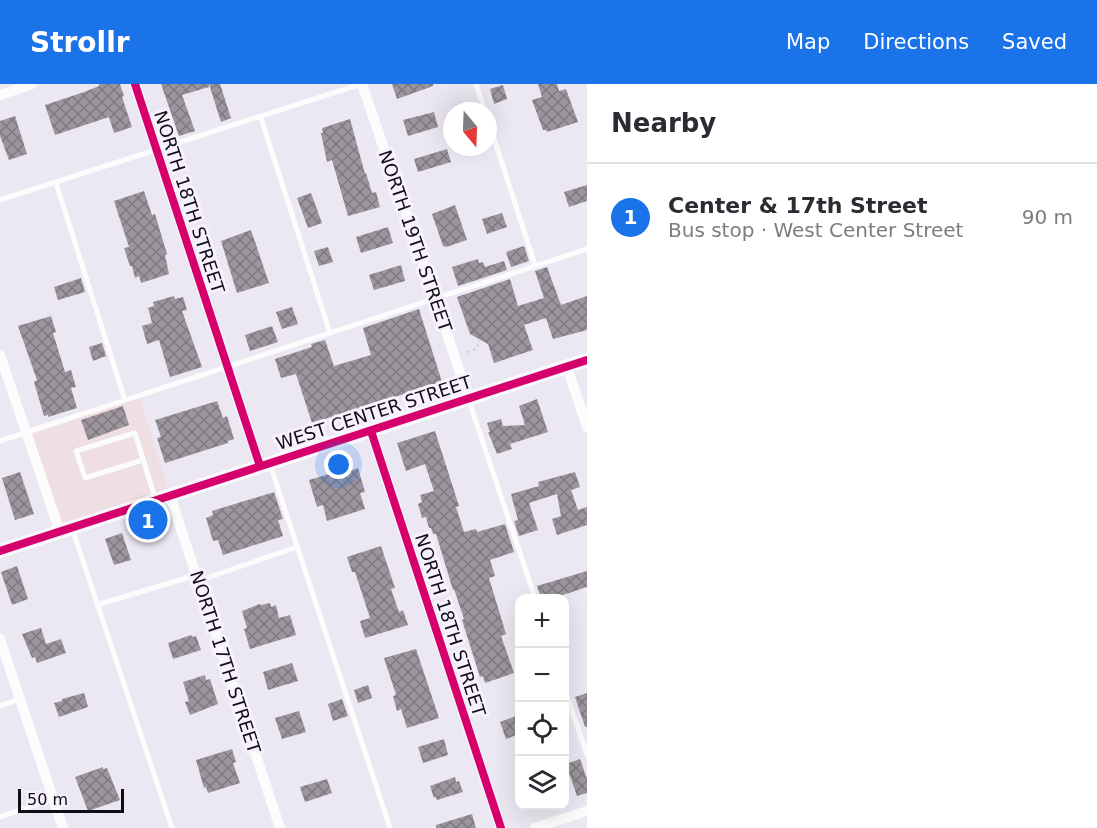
<!DOCTYPE html>
<meta charset="utf-8">
<style>
:root{--surface:#fff;--page:#f7f7f7;--text:#2b2b33;--muted:#7c7c81;--line:#e1e1e2;--accent:#1a73e8}
body{margin:0;font-family:"DejaVu Sans",sans-serif;background:var(--page);color:var(--text)}
.controls{position:absolute;right:18px;bottom:18px;display:grid;overflow:hidden;border-radius:12px;box-shadow:0 6px 24px #0002}
.controls button{width:54px;height:54px;display:grid;place-items:center;padding:0;border:0;border-bottom:2px solid var(--line);background:var(--surface);color:var(--text);font:30px sans-serif}
.compass{position:absolute;left:443px;top:18px;width:54px;height:54px;border-radius:50%;background:var(--surface);box-shadow:0 6px 24px #0002;rotate:161deg}
.scale{position:absolute;left:18px;bottom:15px;width:106px;box-sizing:border-box;padding-left:6px;border:3px solid #100e14;border-top:0;font-size:16px;line-height:21px;white-space:nowrap;color:#100e14;-webkit-text-stroke:4px #f7f2fe;paint-order:stroke}
.you{position:absolute;left:339px;top:381px;width:21px;height:21px;margin:-15px;border:4px solid #fff;border-radius:50%;background:#1a73e8;box-shadow:0 0 0 9px #1a73e833}
.badge{display:grid;place-items:center;width:39px;height:39px;border-radius:50%;background:var(--accent);color:#fff;font-size:20px;font-weight:700}
.pin{position:absolute;translate:-50% -50%;border:3px solid #fff;box-shadow:0 2px 6px #0006}
.list{margin:0;padding:0;list-style:none}
h2{display:flex;justify-content:space-between;align-items:center;height:78px;margin:0;padding:0 24px;font-size:26px}
h2 small{font-size:20px;font-weight:400;color:var(--muted)}
.list li{display:grid;grid-template-columns:39px 1fr auto;gap:18px;align-items:center;box-sizing:border-box;height:108px;padding:0 24px;border-top:2px solid var(--line)}
.list b{display:block;font-size:22px;white-space:nowrap}
.list p{margin:0;font-size:20px;white-space:nowrap;color:var(--muted)}
.list em{font-size:20px;font-style:normal;color:var(--muted)}
.icon{flex:none;width:33px;height:33px;fill:none;stroke:currentColor;stroke-width:2;stroke-linecap:round;stroke-linejoin:round}
.map{position:relative;flex:none;width:587px;height:744px;overflow:hidden}
header{display:flex;align-items:center;gap:36px;box-sizing:border-box;height:84px;padding:0 30px;background:var(--accent);color:#fff}
header strong{font-size:28px}
nav{display:flex;gap:33px;margin-inline-start:auto;font-size:21px}
main{display:flex}
aside{flex:1;background:var(--surface)}
.map>svg:first-child{display:block}
</style>
<header>
<strong>Strollr</strong>
<nav><a>Map</a><a>Directions</a><a>Saved</a></nav>
</header>
<main>
<div class="map">
<svg width="587" height="744" viewBox="0 0 587 744">
<defs>
<pattern id="building-cross-hatch" width="8" height="8" patternUnits="userSpaceOnUse" patternTransform="scale(1.5)"><rect width="8" height="8" fill="#9d959d"/><path d="M0 0l8 8M0 8l8-8" fill="none" stroke="#7f787f"/></pattern>
</defs>
<rect width="100%" height="100%" fill="#ece8f3"/>
<path fill="#efdee2" d="M139,311L170,411L60,448L26,348Z"/>
<path fill="url(#building-cross-hatch)" d="M99,0H120L124,12L122,13L132,43L114,49L109,33L55,51L45,21L84,8L99,2Z
M161,0H209V3L182,11L195,47L179,52Z
M209,0H220L231,34L221,38Z
M392,0H433V2L397,15Z
M538,0H557L559,7L566,5L578,38L547,48L546,46H543L532,16L542,13Z
M503,1L507,15L494,20L490,5Z
M434,28L438,43L408,52L403,36Z
M15,32L27,70L9,76L0,52V37Z
M350,35L365,90L366,89L372,109L376,108L380,123L348,132L332,76L327,78L321,49H323L322,44Z
M447,65L451,78L418,88L414,75Z
M587,101V117L569,123L564,108Z
M144,107L152,131L155,130L167,170L165,171L169,190L141,199L139,192L135,194L132,182H130L124,164L129,163L114,117Z
M311,109L322,139L308,144L297,114Z
M455,121L467,156L446,163L443,162L432,130Z
M502,129L507,143L487,150L482,135Z
M388,143L393,159L361,169L356,153Z
M251,146L269,199L237,209L221,157Z
M524,162L529,177L511,183L506,168Z
M328,163L333,178L319,182L314,167Z
M478,175L479,179L483,178L485,183L504,177L507,186L458,202L452,183Z
M401,181L405,197L374,206L369,191Z
M547,183L561,221L587,212V246L553,255L546,234L524,241L533,266L494,279L488,260L470,250L457,213L510,195L518,222L544,214L535,187Z
M81,194L85,208L58,216L54,203Z
M174,212L175,215L183,213L187,226L182,227L202,283L170,293L159,256L147,260L142,242L152,239L148,224L154,222L153,218Z
M292,223L298,240L282,245L276,228Z
M419,225L442,298L312,339L296,290L281,294L275,275L312,263L311,260L325,256L334,282L371,271L363,244Z
M51,232L56,248L53,249L65,288L71,286L76,303L71,304L77,324L48,333V331L44,332L34,298L37,296L18,242Z
M272,242L278,258L250,267L245,251Z
M102,259L106,272L93,277L89,263Z
M537,315L548,348L510,360L512,365L497,370L488,348H490L487,339L501,335L503,342L525,341L519,322Z
M217,317L223,334L227,332L234,355L228,357V359L165,379L157,354L161,353L155,336Z
M123,322L129,341L88,356L81,336Z
M435,347L459,422L456,423L464,448L476,445L477,448L505,440L514,468L490,476L495,492L489,494L506,550L501,552L514,589L485,599L483,592L480,593L462,536L464,535L454,505L453,506L436,450H433L431,444H429L426,433L422,434L418,420L422,418L420,411L434,407L425,380L406,387L397,359Z
M349,384L350,387L358,384L365,408L360,409L365,425L327,437L323,421L317,423L309,396Z
M20,388L34,430L15,436L2,394Z
M575,388L580,403L571,406L578,426L587,423V441L557,451L552,435L561,432L557,410L529,419L538,446L519,452L514,437L518,436L511,410L539,402L538,398Z
M274,408L283,435L278,436L283,452L223,471L218,456L213,457L206,434L213,431L212,427Z
M122,449L131,476L114,481L105,455Z
M381,462L395,504L391,505L399,528L403,526L408,541L365,554L360,537L370,534L355,488H352L347,473Z
M17,482L28,515L12,521L1,488Z
M587,487V503L554,514H541L537,502Z
M270,519L271,523L276,521L279,534L290,531L296,551L250,565L244,545L247,544L242,527L260,520L261,521Z
M41,544L46,560L61,555L66,569L37,579L35,573L32,574L22,550Z
M191,551L192,553L196,552L201,566L173,575L168,559Z
M416,565L439,634L407,644L401,625L397,627L393,612L396,611L384,574Z
M292,579L298,597L268,606L263,588Z
M205,591L206,596L210,595L218,620L190,631L185,618L189,617L183,598Z
M368,601L372,614L358,619L354,606Z
M84,609L88,623L59,633L54,619L62,617V615Z
M587,609V643H585L575,613Z
M342,615L348,632L333,637L328,620Z
M299,627L306,648L282,655L275,634Z
M519,631V650L506,655L500,638Z
M444,655L448,671L423,679L418,663Z
M232,665L236,678L233,679L240,699L208,709L206,703L204,704L196,676Z
M580,675L587,695V709L577,712L566,680Z
M103,683V685L107,684L120,716L88,727L75,693Z
M455,693L456,698L459,697L463,708L437,716L436,713L434,714L430,702Z
M327,695L332,709L305,718L300,703Z
M472,730L476,744H436V741Z"/>
<g fill="none" stroke-linecap="round" stroke-linejoin="round">
<path stroke="#cdcdcf" stroke-width="2" stroke-dasharray="3 3" stroke-linecap="butt" d="M467,268L476,265L480,256"/>
<path stroke="#fcfcfd" stroke-width="5" d="M476,0L485,27
M261,34L330,249
M488,36L535,181
M56,99L125,316
M0,116L361,0
M469,317L535,514
M0,357L587,165
M143,376L85,394L76,367L135,349L155,414
M270,380L390,744
M72,444L172,744
M198,497L297,463
M97,521L196,491
M564,603L587,671
M0,622L20,615
M0,733L52,715"/>
<path stroke="#fcfcfd" stroke-width="10" d="M135,0L260,382
M362,0L469,315
M0,11L32,0
M0,271L60,448
M567,283L587,343
M371,347L501,744
M170,412L280,744
M0,555L63,744
M535,744L587,727"/>
<path stroke="#fcfcfd" stroke-width="14" d="M0,467L587,276"/>
<defs>
<path id="cycleway" d="M135,0L260,382
M371,347L501,744
M0,467L587,276"/>
</defs>
<use href="#cycleway" stroke="#f7f2fe" stroke-width="11"/>
<use href="#cycleway" stroke="#d6006c" stroke-width="8"/>
</g>
<g text-anchor="middle" stroke-width="6" stroke-linejoin="round" paint-order="stroke">
<g font-size="18" fill="#100e14" stroke="#f7f2fe">
<text transform="translate(189 118) rotate(72)" y="6">NORTH 18TH STREET</text>
<text transform="translate(415 157) rotate(71)" y="6">NORTH 19TH STREET</text>
<text transform="translate(374 329) rotate(-18)" y="6">WEST CENTER STREET</text>
<text transform="translate(450 541) rotate(72)" y="6">NORTH 18TH STREET</text>
<text transform="translate(225 578) rotate(72)" y="6">NORTH 17TH STREET</text>
</g>
</g>
</svg>
<div class="controls">
<button>+</button>
<button>−</button>
<button><svg class="icon" aria-label="locate" viewBox="0 0 24 24"><circle cx="12" cy="12" r="6"/><path d="M12 2v4M12 18v4M2 12h4M18 12h4"/></svg></button>
<button><svg class="icon" aria-label="layers" viewBox="0 0 24 24"><path d="M12 4l9 5-9 5-9-5zM3 14l9 5 9-5"/></svg></button>
</div>
<svg class="compass" viewBox="-18 -18 36 36"><path d="M0-13l5 13h-10z" fill="#e53935"/><path d="M0 13l5-13h-10z" fill="#7c7c81"/></svg>
<div class="scale">50 m</div>
<div class="you"></div>
<div class="pin badge" style="left:148px;top:436px">1</div>
</div>
<aside>
<h2>Nearby<small></small></h2>
<ul class="list">
<li><span class="badge">1</span><div><b>Center &amp; 17th Street</b><p>Bus stop · West Center Street</p></div><em>90 m</em></li>
</ul>
</aside>
</main>
